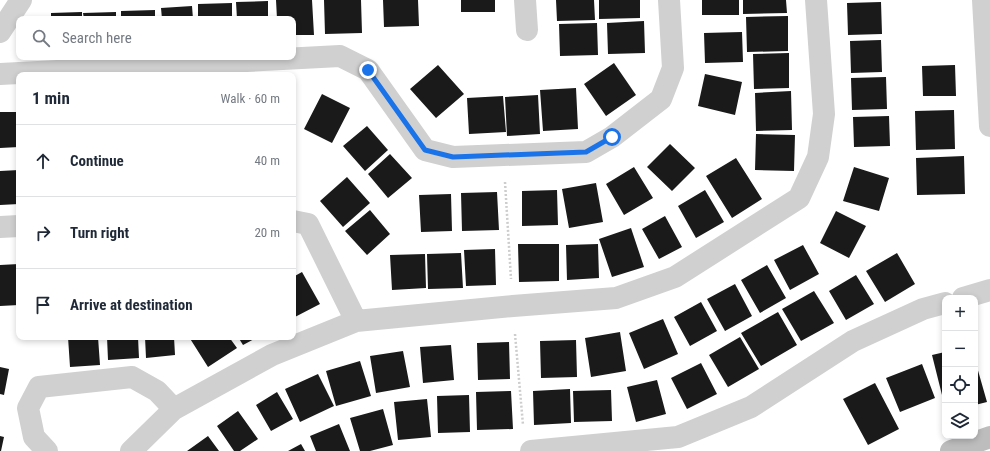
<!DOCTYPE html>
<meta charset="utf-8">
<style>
:root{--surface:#fff;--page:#f6f6f7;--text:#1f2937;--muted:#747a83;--line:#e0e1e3}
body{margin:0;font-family:"Roboto Condensed",sans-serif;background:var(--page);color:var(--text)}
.controls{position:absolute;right:12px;bottom:12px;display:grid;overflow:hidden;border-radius:8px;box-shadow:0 2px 6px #0003}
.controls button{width:36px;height:36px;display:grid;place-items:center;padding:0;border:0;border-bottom:1px solid var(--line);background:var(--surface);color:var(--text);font:20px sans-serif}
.stop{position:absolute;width:12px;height:12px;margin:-9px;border:3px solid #1a73e8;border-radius:50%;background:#fff}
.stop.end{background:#1a73e8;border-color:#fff;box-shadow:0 1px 4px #0008}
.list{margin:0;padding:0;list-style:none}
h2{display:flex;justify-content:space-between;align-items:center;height:52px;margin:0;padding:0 16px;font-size:17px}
h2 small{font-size:13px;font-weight:400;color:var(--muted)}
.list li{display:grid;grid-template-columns:26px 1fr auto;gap:12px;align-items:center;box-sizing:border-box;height:72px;padding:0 16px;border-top:1px solid var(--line)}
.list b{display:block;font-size:15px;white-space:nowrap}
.list em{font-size:13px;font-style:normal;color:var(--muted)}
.icon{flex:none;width:22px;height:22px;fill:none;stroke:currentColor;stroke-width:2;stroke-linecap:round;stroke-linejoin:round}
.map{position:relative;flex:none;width:990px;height:451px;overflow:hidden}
.search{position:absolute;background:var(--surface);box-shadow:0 2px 6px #0003;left:16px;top:16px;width:280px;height:44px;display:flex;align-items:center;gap:10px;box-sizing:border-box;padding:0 14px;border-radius:8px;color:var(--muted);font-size:15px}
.panel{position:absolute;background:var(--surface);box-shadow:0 2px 6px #0003;left:16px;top:72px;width:280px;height:268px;border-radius:8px}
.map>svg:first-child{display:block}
</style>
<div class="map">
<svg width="990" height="451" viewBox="0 0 990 451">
<rect width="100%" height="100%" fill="#fff"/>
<path fill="#1a1a1a" d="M276,0H312L314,35H293V19H277Z
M324,0H361L362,33L325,34Z
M383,0H418L419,26L384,27Z
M461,0H495V12H461Z
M556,0H594L595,20L557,21Z
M599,0H640V18L599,19Z
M702,0H739V15H702Z
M743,0H786L787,13L743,14Z
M268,1V19H237L236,2Z
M881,2L882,34L848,35L847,3Z
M232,3V19H198V4Z
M192,6L193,19H162L161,8Z
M155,10V19H121V11Z
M82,12V19H51V13Z
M116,12V19H84L83,13Z
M788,16V51L747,52L746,17Z
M644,21L645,53L608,54L607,23Z
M597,23L598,55L560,56L559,24Z
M742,32L743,62L705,63L704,33Z
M881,40L882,72L851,73L850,41Z
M789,53V88L754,89L753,54Z
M614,63L636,95L606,116L584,84Z
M438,65L464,94L436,118L410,89Z
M955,65L956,96H923L922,66Z
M705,74L742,82L735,115L698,106Z
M886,77L887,109L852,110L851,78Z
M576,88L578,129L543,131L540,90Z
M791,91L792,130L756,131L755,93Z
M322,94L350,108L332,143L304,129Z
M293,95H294L296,127H293Z
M538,95L540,134L507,136L505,97Z
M503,96L506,132L469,134L467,98Z
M954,110L955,149L916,150L915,111Z
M0,112H19V147L0,148Z
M889,116L890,146L854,147L853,117Z
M367,126L388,150L365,171L343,146Z
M756,134L795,135L794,171L755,170Z
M670,144L695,168L672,191L647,167Z
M390,154L412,178L388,198L368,174Z
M964,156L965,194L917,195L916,158Z
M736,158L762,199L732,218L706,176Z
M634,167L653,198L624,215L606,184Z
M854,167L889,178L879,211L843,201Z
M19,170V204L0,205V171Z
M347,177L370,203L343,227L320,201Z
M596,183L603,222L569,228L562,189Z
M557,190L558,225L522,226V191Z
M705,190L724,222L696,238L678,206Z
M497,192L499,230L462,231L461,193Z
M451,194L452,231L421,232L419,195Z
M370,210L390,234L367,255L345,231Z
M836,211L866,226L849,258L820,243Z
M665,216L682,247L659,259L642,229Z
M631,228L644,267L612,277L599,239Z
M518,244H559V281L519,282Z
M598,244L599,278L567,280L566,245Z
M803,245L819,274L790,290L774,260Z
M495,249L496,285L466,286L464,250Z
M461,253L463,288L428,289L427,254Z
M897,253L915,284L885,302L866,271Z
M425,254L426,288L392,290L390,255Z
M19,264V305L0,306V265Z
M767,265L786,298L760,313L741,280Z
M302,272L320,304L293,318V277Z
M856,275L874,304L846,320L829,291Z
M735,284L752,316L725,331L707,299Z
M814,291L834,323L801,341L782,309Z
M701,302L717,331L690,346L674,317Z
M778,312L797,345L761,366L741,333Z
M663,319L678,354L644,369L629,333Z
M620,332L626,371L591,377L585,338Z
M68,337H98L100,365L70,367Z
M107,337H138L139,358L108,360Z
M145,337H174L175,355L146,358Z
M189,337H229L237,348L208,367Z
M238,337H258L243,345Z
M740,337L759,369L728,387L709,355Z
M576,340L577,377L541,378L540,341Z
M509,342L510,379L478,380L477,343Z
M451,345L454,380L423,383L420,347Z
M403,351L410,387L376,393L370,356Z
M945,352V403H944L932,355Z
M975,360L987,402L975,405Z
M360,361L371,396L336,406L326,371Z
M701,363L717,394L687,409L671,378Z
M922,364L935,398L900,412L886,378Z
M0,367L9,369L4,395L0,394Z
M318,374L334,406L300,422L285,389Z
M657,380L666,414L636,422L627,387Z
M875,383L899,429L868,445L843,399Z
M570,389L571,423L534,425L533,391Z
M611,390L612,421L574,422L573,391Z
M511,391L513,429L477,430L476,392Z
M277,392L293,419L271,431L256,405Z
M469,395L470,432L438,433L437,396Z
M427,399L431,437L398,440L394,402Z
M383,409L393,445L370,451H360L350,418Z
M238,411L258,439L240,451H234L217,426Z
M339,424L350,451H316L310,436Z
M0,436L4,437L1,451H0Z
M208,436L219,451H187Z
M301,444L305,451H288Z"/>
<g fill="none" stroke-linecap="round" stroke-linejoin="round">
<path stroke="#cdcdcd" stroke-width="2.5" stroke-dasharray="2 2" stroke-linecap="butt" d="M505,182L511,279
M515,334L523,425"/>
<path stroke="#d0d0d0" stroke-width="22" d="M525,0L527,30
M983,0L990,126
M0,32L21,0
M0,74L340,56L368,70L425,150L453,157L586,152L612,137L661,99L673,68L669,0
M293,221L308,224L356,321
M0,227L19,226
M963,298L990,290
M47,451L34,437L28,408L39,387L132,377L157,391L174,409
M131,451L174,409L272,355L356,321L513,306L616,298L675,277L799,198L818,157L824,114L816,0
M531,451L678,437L751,407L853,341L923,309L945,303"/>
<path stroke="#bdbdbd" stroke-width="22" d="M951,451L990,437"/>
</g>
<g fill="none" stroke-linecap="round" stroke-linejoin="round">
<path stroke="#1a73e8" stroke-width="5" d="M368,70L425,150L453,157L586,152L612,137"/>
</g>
</svg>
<div class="controls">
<button>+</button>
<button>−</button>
<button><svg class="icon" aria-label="locate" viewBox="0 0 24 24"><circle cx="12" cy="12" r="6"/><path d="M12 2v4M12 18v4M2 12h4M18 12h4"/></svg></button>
<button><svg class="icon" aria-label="layers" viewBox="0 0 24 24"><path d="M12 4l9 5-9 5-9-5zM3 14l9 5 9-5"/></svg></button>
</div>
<div class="stop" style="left:612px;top:137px"></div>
<div class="stop end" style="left:368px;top:70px"></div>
<div class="search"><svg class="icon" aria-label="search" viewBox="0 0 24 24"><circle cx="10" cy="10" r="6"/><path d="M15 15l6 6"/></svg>Search here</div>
<section class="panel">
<h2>1 min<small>Walk · 60 m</small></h2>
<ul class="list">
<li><svg class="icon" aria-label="ahead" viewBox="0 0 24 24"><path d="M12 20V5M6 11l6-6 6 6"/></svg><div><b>Continue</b></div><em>40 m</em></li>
<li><svg class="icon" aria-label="right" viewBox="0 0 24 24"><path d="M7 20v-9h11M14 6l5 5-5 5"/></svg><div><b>Turn right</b></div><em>20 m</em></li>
<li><svg class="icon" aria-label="arrive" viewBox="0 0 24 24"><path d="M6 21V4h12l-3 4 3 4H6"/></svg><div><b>Arrive at destination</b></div></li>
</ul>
</section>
</div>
